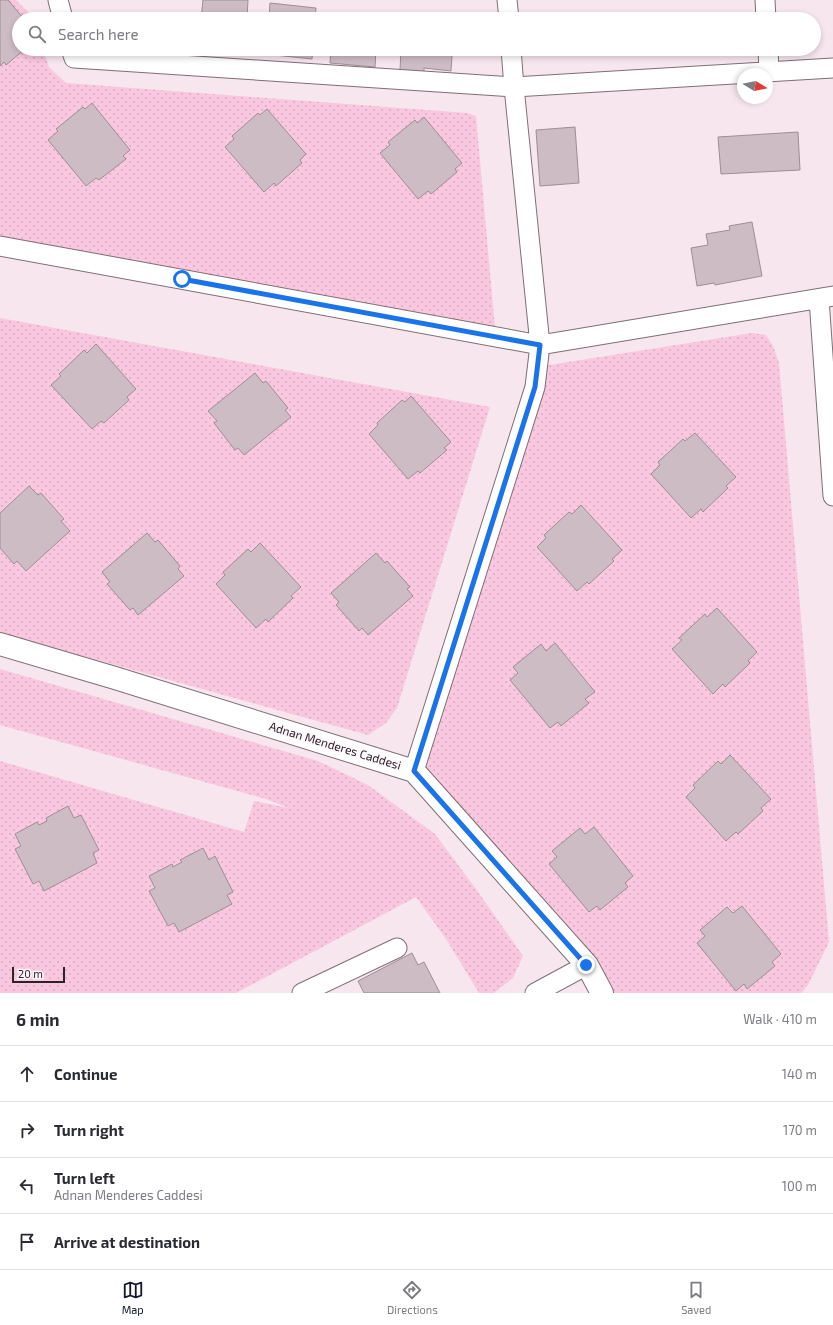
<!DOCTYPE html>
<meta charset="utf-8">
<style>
:root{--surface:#fff;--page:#f7f7f7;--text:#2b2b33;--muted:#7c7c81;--line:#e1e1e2;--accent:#111827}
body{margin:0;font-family:"Exo 2",sans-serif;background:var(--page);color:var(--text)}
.compass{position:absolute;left:737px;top:68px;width:36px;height:36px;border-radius:50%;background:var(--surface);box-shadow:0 2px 6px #0003;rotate:100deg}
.scale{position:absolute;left:12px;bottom:10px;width:53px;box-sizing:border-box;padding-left:4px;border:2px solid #2a2427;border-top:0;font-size:11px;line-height:14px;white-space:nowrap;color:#2a2427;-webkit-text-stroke:3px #fef6fa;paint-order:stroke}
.stop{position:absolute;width:12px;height:12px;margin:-9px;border:3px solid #1a73e8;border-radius:50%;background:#fff}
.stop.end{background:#1a73e8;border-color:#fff;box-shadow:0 1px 4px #0008}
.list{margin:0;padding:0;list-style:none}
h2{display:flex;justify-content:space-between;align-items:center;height:52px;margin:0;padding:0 16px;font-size:17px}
h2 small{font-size:13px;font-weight:400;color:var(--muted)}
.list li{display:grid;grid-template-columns:26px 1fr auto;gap:12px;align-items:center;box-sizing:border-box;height:56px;padding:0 16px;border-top:1px solid var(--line)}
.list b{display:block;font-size:15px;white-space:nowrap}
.list p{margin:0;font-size:13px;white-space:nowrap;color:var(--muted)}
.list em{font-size:13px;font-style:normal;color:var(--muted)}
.icon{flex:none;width:22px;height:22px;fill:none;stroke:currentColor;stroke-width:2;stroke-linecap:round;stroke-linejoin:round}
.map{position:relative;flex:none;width:833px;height:993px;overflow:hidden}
.search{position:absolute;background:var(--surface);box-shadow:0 2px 6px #0003;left:12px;right:12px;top:12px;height:44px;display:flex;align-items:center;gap:10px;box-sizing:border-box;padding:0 14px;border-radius:22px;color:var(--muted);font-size:15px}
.sheet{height:276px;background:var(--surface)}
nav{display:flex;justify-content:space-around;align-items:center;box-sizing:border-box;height:56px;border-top:1px solid var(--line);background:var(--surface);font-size:11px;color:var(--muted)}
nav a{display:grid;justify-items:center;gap:2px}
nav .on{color:var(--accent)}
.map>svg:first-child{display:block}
</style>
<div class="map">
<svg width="833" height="993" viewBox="0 0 833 993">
<defs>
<pattern id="grass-dots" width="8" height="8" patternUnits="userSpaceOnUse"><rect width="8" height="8" fill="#f9c7df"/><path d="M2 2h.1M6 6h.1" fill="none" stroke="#d6abbf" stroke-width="1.8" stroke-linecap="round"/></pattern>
</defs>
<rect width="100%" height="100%" fill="#f8e6ee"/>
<path fill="url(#grass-dots)" d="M0,0H16L30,14L32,19H19V49H43L49,67L66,83L467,113L476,116L495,328L0,254Z
M0,318L490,407L397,708L386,723L368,735L0,633Z
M752,333L766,335L773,346L779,363L829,942L808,985L801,993H603L582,955L414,753L543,366Z
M0,669L318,761L368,785L435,834L476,889L523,956L513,978L494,993H479L446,939L416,897L236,993H0V761L244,832L254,801L289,808L266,799L0,725Z"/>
<path fill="#cebcc4" stroke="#9e8d95" d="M0,0H8L24,19H19V49H25L6,65L4,62L0,66Z
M203,0H248L247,19H201Z
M270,3L316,8L315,19H269Z
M413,13L454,17V19H412Z
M334,14L379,17V19H333Z
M266,49H313L312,59L265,54Z
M331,49H376L375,67L330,63Z
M398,49H456L455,55H452L451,71L424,68V72L400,70L401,50Z
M92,103L130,150L123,156L126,159L99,180L96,178L86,186L48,140L58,131L56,129L83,107L85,109Z
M267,109L306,154L300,160L302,163L276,186L274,183L264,192L225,147L234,139L232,136L258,113L260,115Z
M424,117L462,163L455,169L457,172L431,194L428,191L418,199L380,153L390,145L388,142L415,120L417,123Z
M575,127L579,183L540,186L536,130Z
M798,132L800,170L721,174L718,137Z
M752,222L762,276L715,285L714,283L697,286L691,248L708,245L706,234L730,230L729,226Z
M96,344L136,389L127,397L129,400L104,423L101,421L92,429L51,385L61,376L59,374L84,350L87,353Z
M255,373L263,383L266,381L288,408L285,410L291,417L244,455L238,448L235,450L214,423L217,421L208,411Z
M411,396L451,442L444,448L447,450L420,473L418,471L408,479L369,434L378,425L377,423L402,400L405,402Z
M695,433L736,477L726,486L728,488L703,512L701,509L691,518L651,474L660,465L658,462L683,439L685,441Z
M29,486L38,495L41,493L64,519L61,521L70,531L26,571L17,561L14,564L0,548V513Z
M581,505L622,550L612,559L614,561L589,584L587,582L577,591L537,547L546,538L544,535L569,512L572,514Z
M147,533L155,542L158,540L180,566L178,569L184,576L138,615L133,608L130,610L107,584L110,582L102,572Z
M260,543L301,587L291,596L293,598L268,622L266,619L256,628L216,584L225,575L223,572L248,549L251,552Z
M376,553L385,563L387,561L410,587L407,589L413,596L368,635L362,628L359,631L336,605L339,602L331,593Z
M717,608L757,652L748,661L750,663L725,687L723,684L713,694L672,649L682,640L679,638L705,614L707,617Z
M555,643L595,692L585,699L589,703L561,726L558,722L550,728L510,680L518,673L513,667L541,644L546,651Z
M730,755L771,799L761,808L763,811L738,834L736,832L726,841L686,797L695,788L693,785L718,761L721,764Z
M68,806L74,818L81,815L99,850L93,853L97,863L44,891L39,881L33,884L15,849L21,846L15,834L37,822L39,825L47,821L46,818Z
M594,827L633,876L625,883L628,887L600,910L597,906L589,912L549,864L557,857L552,851L580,828L585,834Z
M203,848L209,860L215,856L233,892L227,895L232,904L179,932L174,923L168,926L149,891L155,888L149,876L172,864L173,867L182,862L180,860Z
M742,906L781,954L772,962L775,966L747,989L744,984L736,991L697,943L705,936L700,930L727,907L733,913Z
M412,953L418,965L424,962L440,993H364L358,981Z"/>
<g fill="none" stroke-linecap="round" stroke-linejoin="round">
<defs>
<path id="street" d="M58,0L63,19
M507,0L509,19
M765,0L766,19
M71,49L74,58L514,87L833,68
M768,49L769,72
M0,246L540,345L833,296
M819,299L833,496
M414,771L535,387L540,345L514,87L511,49
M302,993L397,948
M535,993L587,965"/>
<path id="secondary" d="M0,644L115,678L414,771L587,965L602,993"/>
</defs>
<use href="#street" stroke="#7e6e75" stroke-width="21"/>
<use href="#secondary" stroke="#7e6e75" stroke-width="24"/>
<use href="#street" stroke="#fff" stroke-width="19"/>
<use href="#secondary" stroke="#fff" stroke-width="22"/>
</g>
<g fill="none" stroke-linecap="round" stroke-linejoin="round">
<path stroke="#1a73e8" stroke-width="5" d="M182,279L540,345L535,387L414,771L586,965"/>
</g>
<g text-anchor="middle" stroke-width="3" stroke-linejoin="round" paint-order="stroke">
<g font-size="12" fill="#2a2427" stroke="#fef6fa">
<text transform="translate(335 746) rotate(17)" y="4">Adnan Menderes Caddesi</text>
</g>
</g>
</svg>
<svg class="compass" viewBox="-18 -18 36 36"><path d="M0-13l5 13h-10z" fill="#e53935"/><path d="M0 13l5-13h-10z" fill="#7c7c81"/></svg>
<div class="scale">20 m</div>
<div class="stop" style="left:182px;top:279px"></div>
<div class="stop end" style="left:586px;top:965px"></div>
<div class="search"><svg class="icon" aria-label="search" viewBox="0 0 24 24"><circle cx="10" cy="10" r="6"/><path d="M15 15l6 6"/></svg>Search here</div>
</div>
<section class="sheet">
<h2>6 min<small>Walk · 410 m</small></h2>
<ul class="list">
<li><svg class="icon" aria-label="ahead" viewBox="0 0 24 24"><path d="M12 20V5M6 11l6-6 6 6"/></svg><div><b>Continue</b></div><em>140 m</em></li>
<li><svg class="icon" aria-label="right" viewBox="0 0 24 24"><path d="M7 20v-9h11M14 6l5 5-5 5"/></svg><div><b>Turn right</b></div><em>170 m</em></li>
<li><svg class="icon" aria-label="left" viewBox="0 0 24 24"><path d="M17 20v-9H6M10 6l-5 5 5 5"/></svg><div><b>Turn left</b><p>Adnan Menderes Caddesi</p></div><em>100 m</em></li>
<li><svg class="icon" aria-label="arrive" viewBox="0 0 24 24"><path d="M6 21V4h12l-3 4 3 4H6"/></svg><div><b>Arrive at destination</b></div></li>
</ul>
</section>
<nav>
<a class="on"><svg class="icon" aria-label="map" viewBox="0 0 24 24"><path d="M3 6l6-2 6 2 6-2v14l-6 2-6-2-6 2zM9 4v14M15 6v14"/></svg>Map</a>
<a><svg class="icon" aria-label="directions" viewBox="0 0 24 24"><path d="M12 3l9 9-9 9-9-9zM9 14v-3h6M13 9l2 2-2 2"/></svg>Directions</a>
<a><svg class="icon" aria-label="saved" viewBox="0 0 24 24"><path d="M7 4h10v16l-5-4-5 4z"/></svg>Saved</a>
</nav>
